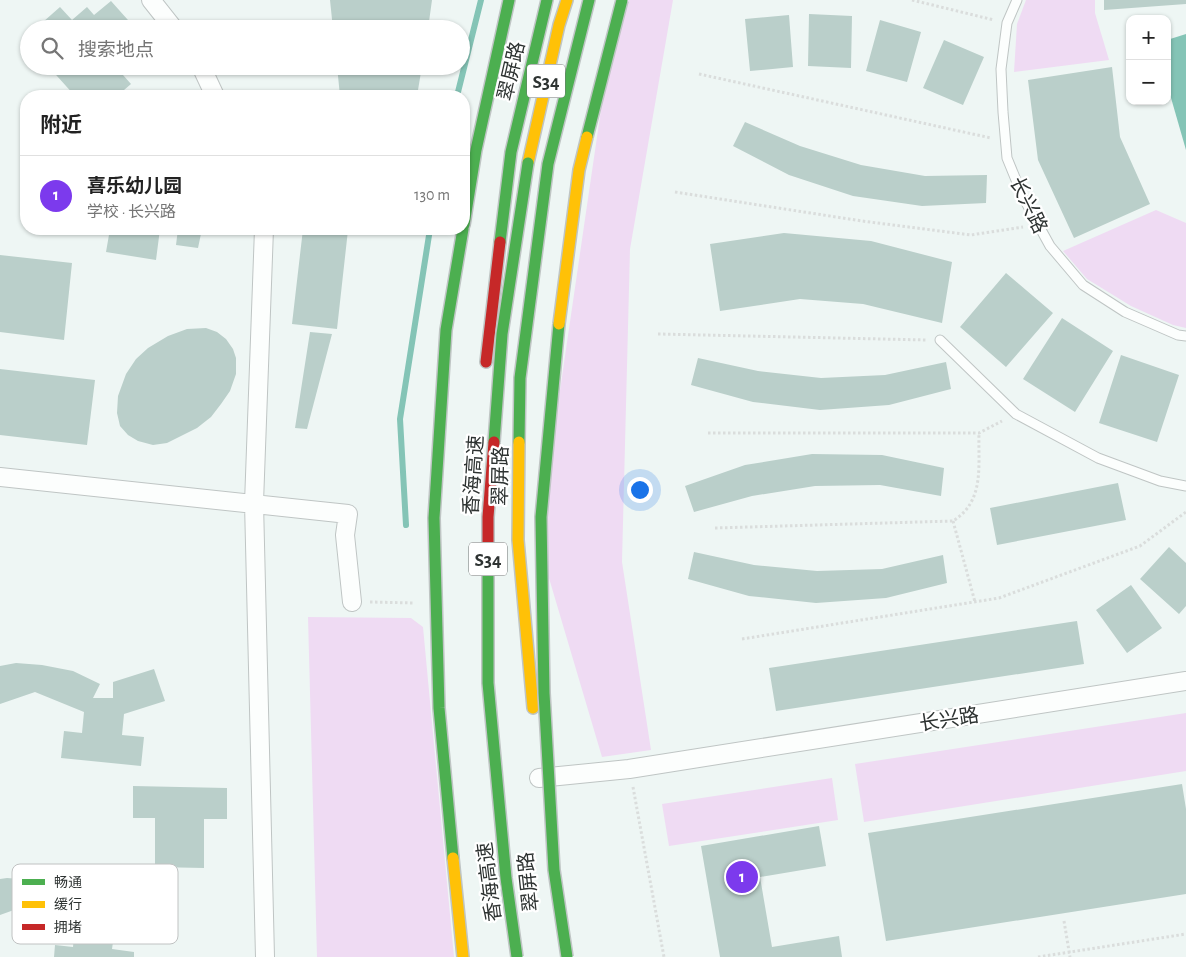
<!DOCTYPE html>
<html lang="zh">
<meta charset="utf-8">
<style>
:root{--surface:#fff;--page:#f6f6f6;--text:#222;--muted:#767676;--line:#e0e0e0;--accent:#7c3aed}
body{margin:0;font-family:"Alegreya Sans","Noto Sans SC",sans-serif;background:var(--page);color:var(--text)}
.controls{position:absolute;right:15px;top:15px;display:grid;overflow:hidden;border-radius:10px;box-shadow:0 1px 4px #0004}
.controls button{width:45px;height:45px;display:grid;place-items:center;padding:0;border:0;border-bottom:1px solid var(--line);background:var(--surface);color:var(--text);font:25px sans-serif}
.you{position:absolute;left:639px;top:489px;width:18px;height:18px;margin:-12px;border:4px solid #fff;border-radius:50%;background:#1a73e8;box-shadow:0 0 0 8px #1a73e833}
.badge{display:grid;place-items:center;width:32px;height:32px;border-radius:50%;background:var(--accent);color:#fff;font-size:16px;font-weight:700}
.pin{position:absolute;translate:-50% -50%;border:2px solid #fff;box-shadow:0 1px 5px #0006}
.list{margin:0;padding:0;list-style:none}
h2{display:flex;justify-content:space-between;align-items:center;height:65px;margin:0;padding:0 20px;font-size:21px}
h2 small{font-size:16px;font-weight:400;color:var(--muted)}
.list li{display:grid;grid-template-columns:32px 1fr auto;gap:15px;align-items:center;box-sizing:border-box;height:80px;padding:0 20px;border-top:1px solid var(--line)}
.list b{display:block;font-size:19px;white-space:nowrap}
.list p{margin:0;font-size:16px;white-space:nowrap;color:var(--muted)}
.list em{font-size:16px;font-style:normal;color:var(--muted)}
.icon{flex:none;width:28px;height:28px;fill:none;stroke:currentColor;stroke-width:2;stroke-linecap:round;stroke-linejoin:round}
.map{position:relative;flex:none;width:1186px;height:957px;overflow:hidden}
.search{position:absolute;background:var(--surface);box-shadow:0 1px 4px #0004;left:20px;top:20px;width:450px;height:55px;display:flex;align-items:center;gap:12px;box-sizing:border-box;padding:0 18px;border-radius:28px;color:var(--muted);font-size:19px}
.panel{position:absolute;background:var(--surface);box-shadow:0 1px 4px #0004;left:20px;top:90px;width:450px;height:145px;border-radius:20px}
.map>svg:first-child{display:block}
</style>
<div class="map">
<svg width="1186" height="957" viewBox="0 0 1186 957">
<rect width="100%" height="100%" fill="#eef6f4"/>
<path fill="#efdbf3" d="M617,0H673L630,249L622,562L651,750L602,757L538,541Z
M1026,0H1095V13L1109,60L1014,72L1017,24Z
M1156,210L1186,223V328L1173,325L1131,306L1087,279L1063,251Z
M308,617L411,618L423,627L454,957H317Z
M1186,713V771L864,822L855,764Z
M832,778L838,820L669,846L662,804Z"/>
<path fill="#84c4b6" d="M1186,34V150L1167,84V40Z"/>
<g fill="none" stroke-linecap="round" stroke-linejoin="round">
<path stroke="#84c4b6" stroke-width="6" d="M457,96L481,0
M406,525L400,419L430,229"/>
</g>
<path fill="#bacfca" d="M330,0H432L428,29H333Z
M1104,0H1186V4L1104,10Z
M111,1L136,29H35L60,7L72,20L87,7L94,15Z
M809,14L852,16L851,68L808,66Z
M789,15L793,67L750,71L745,19Z
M880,20L921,32L907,82L866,71Z
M944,40L984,57L963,105L923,88Z
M48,66H115L131,84L117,96H75Z
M337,66H422L417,96H340Z
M1112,67L1120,137L1150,204L1074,238L1038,160L1028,80Z
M745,122L800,146L861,165L925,176L987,175L986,203L922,206L853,196L789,175L733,146Z
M110,229H160L156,260L106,252Z
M178,229H202L198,248L176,245Z
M303,229L348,230L337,329L292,324Z
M784,233L871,241L952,262L942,323L863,304L800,299L720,311L710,244Z
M0,255L72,263L64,340L0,332Z
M1006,273L1053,313L1006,367L960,327Z
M1062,318L1113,351L1075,412L1023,379Z
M206,328L217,332L226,339L233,349L236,358V374L230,391L221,404L211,417L197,428L167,443L153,445L138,441L128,435L120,426L117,413L118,396L126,374L136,359L148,348L168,336L187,329Z
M310,332L332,334L307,429L295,428Z
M1121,355L1179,375L1157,442L1099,423Z
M698,358L758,371L821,378L885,375L946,362L951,389L889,405L820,410L753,402L691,385Z
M0,369L95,380L87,445L0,435Z
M812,454L882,455L944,468L941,496L880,485L815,486L752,496L694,512L685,486L745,465Z
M1118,483L1126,520L997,545L990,508Z
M1169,547L1186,563V606L1179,614L1140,579Z
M694,552L754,565L817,571L882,569L943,555L947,583L886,598L816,603L749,596L688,579Z
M1131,585L1162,628L1127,653L1096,610Z
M1077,621L1084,664L776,711L769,668Z
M16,663L42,665L73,671L100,684L93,698H113V682L154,669L165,701L124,714L122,735L144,737L141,766L61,758L64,731L82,733L84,712L35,692L0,704V666Z
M1182,784L1186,809V894L886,941L868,833Z
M133,786L227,788V819H204V868L155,867V818H133Z
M819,826L826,866L760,877L772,947L839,936L842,957H720L701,846Z
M7,878L33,880L63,886L91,898L84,912H104V896L144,883L155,915L115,928L112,949L134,952V957H54L55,945L73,947L75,926L25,906L0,915V879Z"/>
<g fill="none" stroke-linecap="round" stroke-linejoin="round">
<defs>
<path id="lane" d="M1017,0L1007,23L1001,69L1003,112L1007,158L1023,197L1050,246L1083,285L1125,312L1178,335L1186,336
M940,340L1016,414L1098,458L1160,481L1186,486"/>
<path id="street" d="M151,0L174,29
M201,66L215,96
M264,229L254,503L265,957
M0,477L348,514L345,535L352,602
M539,778L629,769L1186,681"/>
<path id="fast" d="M464,225L476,150L509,0
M500,242L511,152L547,0
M519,442L520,378L548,164L589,0
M453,858L439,708L434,518L446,330L463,229"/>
<path id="slow" d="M528,163L559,25L567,0
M519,442L518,540L533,708
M453,858L463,957"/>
<path id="jam" d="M486,362L500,242"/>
</defs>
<use href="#lane" stroke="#bfc5c4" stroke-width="11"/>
<use href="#street" stroke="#bfc5c4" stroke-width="20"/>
<use href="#fast" stroke="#bfc5c4" stroke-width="14"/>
<use href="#slow" stroke="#bfc5c4" stroke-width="14"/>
<use href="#jam" stroke="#bfc5c4" stroke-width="14"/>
<path stroke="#dadddc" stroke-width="3" stroke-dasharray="2.5 2.5" stroke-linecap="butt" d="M912,0L994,20
M699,74L991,138
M675,192L862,221L971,235L1023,227
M658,334L927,340
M708,433H979L1002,421
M953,521L975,602
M715,528L953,521C985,501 978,466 979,433
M370,602L414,603
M742,639L999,598L1140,546L1186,512
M633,787L664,957
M1064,921L1070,957
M1038,957L1186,934"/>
<use href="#lane" stroke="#fcfefd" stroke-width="9"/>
<use href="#street" stroke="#fcfefd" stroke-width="18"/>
<use href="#fast" stroke="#4caf50" stroke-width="11"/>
<use href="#slow" stroke="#ffc107" stroke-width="11"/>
<use href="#jam" stroke="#c62828" stroke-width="11"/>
<defs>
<path id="fast-bridge" d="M587,137L622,0
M559,324L541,517L544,693L554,870L567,957
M494,442L502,334L528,163
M488,562V683L506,878L517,957"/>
<path id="slow-bridge" d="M559,324L579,170L587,137"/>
<path id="jam-bridge" d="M488,562V517L494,442"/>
</defs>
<use href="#fast-bridge" stroke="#bfc5c4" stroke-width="14" stroke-linecap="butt"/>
<use href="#slow-bridge" stroke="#bfc5c4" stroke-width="14" stroke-linecap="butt"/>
<use href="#jam-bridge" stroke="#bfc5c4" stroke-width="14" stroke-linecap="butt"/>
<use href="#fast-bridge" stroke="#4caf50" stroke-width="11"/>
<use href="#slow-bridge" stroke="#ffc107" stroke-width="11"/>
<use href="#jam-bridge" stroke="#c62828" stroke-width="11"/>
</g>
<g text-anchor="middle" stroke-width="4.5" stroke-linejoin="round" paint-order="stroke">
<g fill="#fff" stroke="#6d7070" stroke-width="1">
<rect x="527" y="64.5" width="38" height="33" rx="4"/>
<rect x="469" y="542.5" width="38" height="33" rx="4"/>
</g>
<g font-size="19" font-weight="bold" fill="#2e3332">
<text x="546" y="88">S34</text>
<text x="488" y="566">S34</text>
</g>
<g font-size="20" fill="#2e3332" stroke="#fff">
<text transform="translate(511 71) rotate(-77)" y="7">翠屏路</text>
<text transform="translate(1029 205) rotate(64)" y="7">长兴路</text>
<text transform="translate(473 475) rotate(-86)" y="7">香海高速</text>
<text transform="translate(500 476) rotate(-89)" y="7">翠屏路</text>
<text transform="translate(949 719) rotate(-9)" y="7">长兴路</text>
<text transform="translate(489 882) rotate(-97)" y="7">香海高速</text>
<text transform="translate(528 882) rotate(-96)" y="7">翠屏路</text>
</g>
</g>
<rect x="12" y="864" width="166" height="80" rx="8" fill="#fff" stroke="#c0c2c2" stroke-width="1"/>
<rect x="22" y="879" width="23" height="6" fill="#4caf50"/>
<rect x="22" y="901" width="23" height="7" fill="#ffc107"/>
<rect x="22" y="924" width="23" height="6" fill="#c62828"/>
<g font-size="14" fill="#2e3332">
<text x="54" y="887">畅通</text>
<text x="54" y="909">缓行</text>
<text x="54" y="932">拥堵</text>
</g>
</svg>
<div class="controls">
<button>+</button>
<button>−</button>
</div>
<div class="you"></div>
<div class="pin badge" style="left:742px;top:877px">1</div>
<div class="search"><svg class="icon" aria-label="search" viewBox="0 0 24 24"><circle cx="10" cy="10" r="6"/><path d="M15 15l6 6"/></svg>搜索地点</div>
<section class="panel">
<h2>附近<small></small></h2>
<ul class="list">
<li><span class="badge">1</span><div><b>喜乐幼儿园</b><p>学校 · 长兴路</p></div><em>130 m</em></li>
</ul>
</section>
</div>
